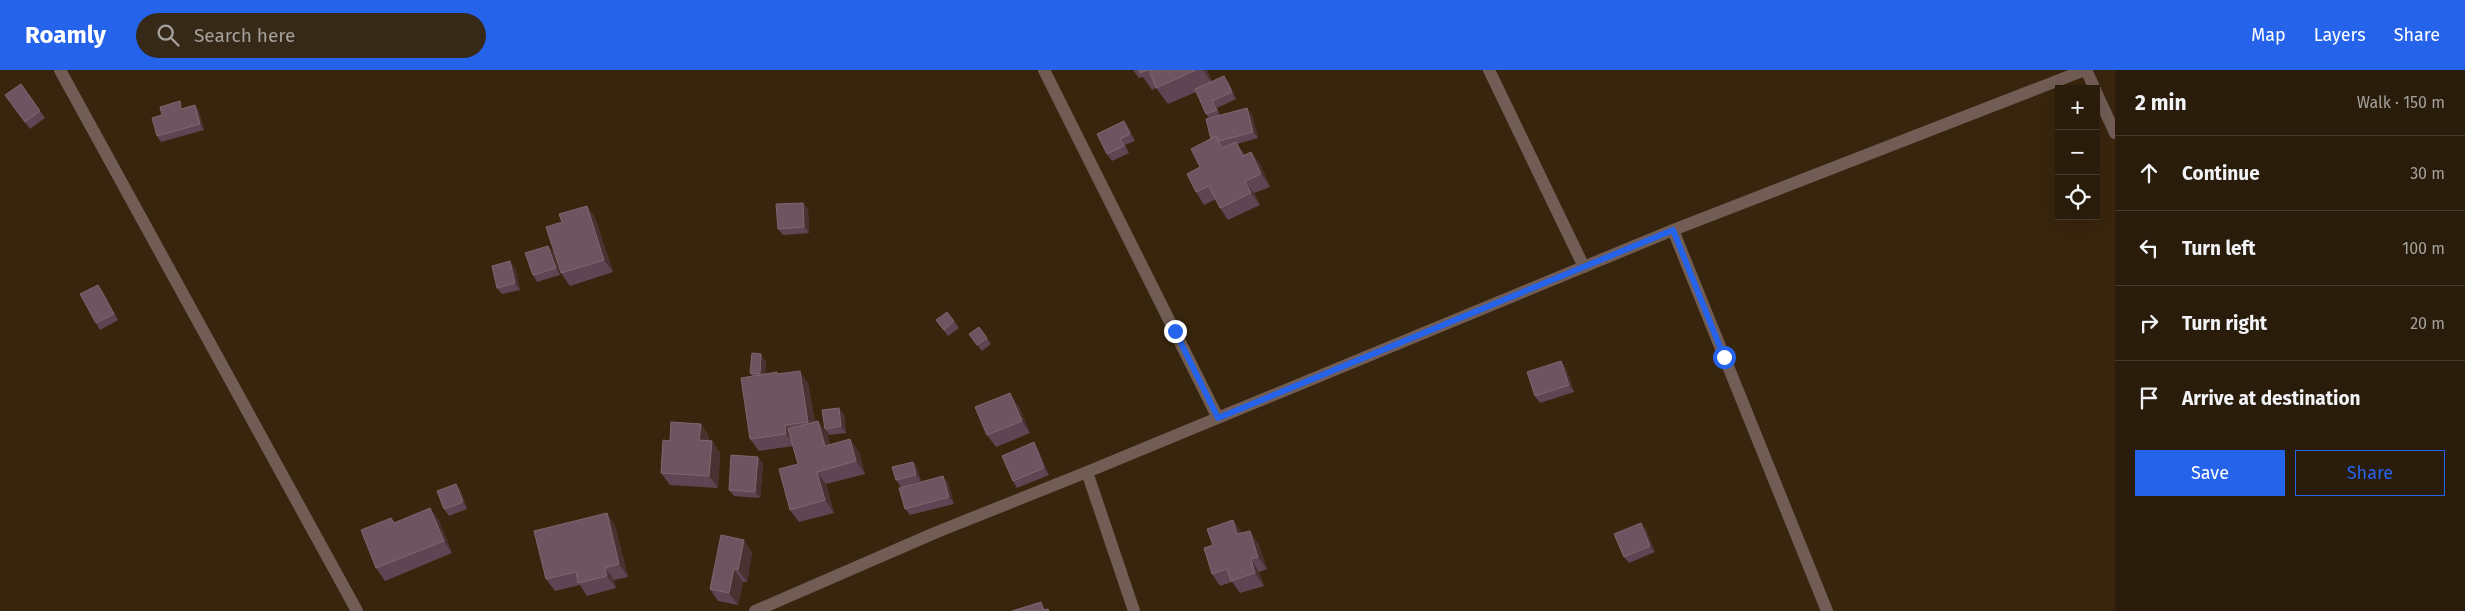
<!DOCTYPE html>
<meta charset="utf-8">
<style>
:root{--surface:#2a1c0a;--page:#362918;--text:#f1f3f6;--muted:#a5a19c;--line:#463a2b;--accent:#2563eb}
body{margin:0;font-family:"Fira Sans",sans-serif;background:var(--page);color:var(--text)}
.controls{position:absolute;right:15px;top:15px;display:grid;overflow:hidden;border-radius:0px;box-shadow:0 5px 20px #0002}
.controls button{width:45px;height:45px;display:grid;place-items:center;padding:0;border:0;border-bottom:1px solid var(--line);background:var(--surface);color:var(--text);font:25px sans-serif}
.stop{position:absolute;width:15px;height:15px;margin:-11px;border:4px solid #2563eb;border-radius:50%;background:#fff}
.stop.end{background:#2563eb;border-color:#fff;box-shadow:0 1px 5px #0008}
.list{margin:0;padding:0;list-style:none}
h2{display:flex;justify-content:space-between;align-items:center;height:65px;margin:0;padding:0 20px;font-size:21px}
h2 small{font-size:16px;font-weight:400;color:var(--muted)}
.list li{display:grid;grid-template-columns:32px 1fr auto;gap:15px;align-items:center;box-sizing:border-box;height:75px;padding:0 20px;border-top:1px solid var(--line)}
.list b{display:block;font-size:19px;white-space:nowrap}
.list em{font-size:16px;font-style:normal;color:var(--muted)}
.actions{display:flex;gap:10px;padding:15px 20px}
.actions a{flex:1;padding:11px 0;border:1px solid var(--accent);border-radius:0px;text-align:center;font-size:18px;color:var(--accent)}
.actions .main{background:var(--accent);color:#fff}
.icon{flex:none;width:28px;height:28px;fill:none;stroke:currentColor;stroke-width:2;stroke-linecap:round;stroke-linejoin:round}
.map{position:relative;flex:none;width:2115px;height:541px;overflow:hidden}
header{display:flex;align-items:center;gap:30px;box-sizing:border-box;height:70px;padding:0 25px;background:var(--accent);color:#fff}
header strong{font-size:24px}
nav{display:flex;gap:28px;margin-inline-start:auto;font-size:18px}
.search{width:350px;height:45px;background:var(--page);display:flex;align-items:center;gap:12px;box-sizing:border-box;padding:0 18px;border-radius:28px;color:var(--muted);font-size:19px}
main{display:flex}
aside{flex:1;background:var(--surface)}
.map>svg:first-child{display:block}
</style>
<header>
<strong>Roamly</strong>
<div class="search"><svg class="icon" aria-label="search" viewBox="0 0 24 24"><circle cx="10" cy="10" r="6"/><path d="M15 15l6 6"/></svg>Search here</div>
<nav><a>Map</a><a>Layers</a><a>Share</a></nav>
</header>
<main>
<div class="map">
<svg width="2115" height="541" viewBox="0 0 2115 541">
<rect width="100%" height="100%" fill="#38250d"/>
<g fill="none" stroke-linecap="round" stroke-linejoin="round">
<path stroke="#715d56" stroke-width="12" d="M60,0L357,541
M1044,0L1218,348
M1489,0L1584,197
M2086,0L2095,19
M2096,22L2115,63
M1673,160L1827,541
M1087,402L1134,541
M755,541L937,462L1087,402L1673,160L2085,0"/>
</g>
<path fill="#5f4554" d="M1133,0H1207L1212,12L1224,6L1229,13L1236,29L1217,38L1220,45L1247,38L1252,45L1258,68L1237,74L1245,85L1251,82L1260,94L1270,117L1254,123L1260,135L1228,150L1220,138L1216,129L1204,135L1196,122L1200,97L1211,69L1209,48L1206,44L1196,22L1168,34L1156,18L1152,20L1143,7L1139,8Z
M21,14L45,48L30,59L5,25Z
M195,35L199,42L204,60L161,72L157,66L184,38Z
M1129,58L1135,71L1125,75L1129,83L1112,91L1107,84Z
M803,133L808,139L809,163L783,165L778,159Z
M587,136L595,148L613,202L570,216L561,203L562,152Z
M548,176L553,182L560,205L537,212L533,205Z
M515,198L520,220L502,224L497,218Z
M98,215L103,222L118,250L100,260L96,253Z
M936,250L954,251L959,258L948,266Z
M969,264L987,268L991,274L982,281Z
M766,291L765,304H778L808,313L815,352L827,363L830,375L859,382L865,404L826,414L834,443L799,452L790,440L798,394L793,376L759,381L750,369L752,306L750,303Z
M1561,291L1566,298L1574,322L1540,333L1535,326Z
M1018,335L1030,363L996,377L987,365Z
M844,344L846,363L829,365L825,359Z
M701,354L709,367V370L712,371L720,383L718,418L670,415L661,403L670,371Z
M1038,379L1049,405L1017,418L1013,411Z
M758,387L763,394L760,428L734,426L729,420Z
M913,392L917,398L921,411L901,417L896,410Z
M948,412L954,434L910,445L905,439Z
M456,414L461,421L467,439L449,446L444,439Z
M430,438L439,451L452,483L385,511L376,498L391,448L395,453Z
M607,443L615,456L628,507L614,510L616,518L587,526L580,515L555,521L546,509Z
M1646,459L1655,482L1629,493L1624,487Z
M1242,463L1258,473L1267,499L1259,502L1264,516L1240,523L1232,512L1220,516L1212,504L1213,475Z
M744,470L752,483L747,512H743L738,535L718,531L710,519Z"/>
<path fill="#4a3233" d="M1203,0H1207L1213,14Z
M1224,6L1229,13L1236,29L1232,22Z
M1212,31L1217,38L1221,47L1217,40Z
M195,35L199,42L204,60L200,54Z
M1247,38L1252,45L1258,68L1253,62Z
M1124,51L1129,58L1135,71L1130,64Z
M1236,72L1244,84L1252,98L1243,86Z
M1251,82L1260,94L1270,117L1261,104Z
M1245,111L1254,123L1260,135L1251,123Z
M803,133L808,139L809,163L804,157Z
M587,136L595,148L613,202L604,190Z
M548,176L553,182L560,205L556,198Z
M510,191L515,198L520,220L515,213Z
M98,215L103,222L118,250L114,244Z
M761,284L766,291L764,310L760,304Z
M1561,291L1566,298L1574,322L1569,315Z
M800,301L808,313L817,364L808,352Z
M1010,323L1018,335L1030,363L1022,351Z
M839,338L844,344L846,363L841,356Z
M818,351L827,363L833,388L825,376Z
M701,354L709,367L708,382L699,370Z
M785,355L794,368L795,376L786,364Z
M850,369L859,382L865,404L856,391Z
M712,371L720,383L718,418L709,406Z
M1034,372L1038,379L1049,405L1044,398Z
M758,387L763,394L760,428L755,422Z
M913,392L917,398L921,411L916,405Z
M817,402L826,414L834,443L825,430Z
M943,406L948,412L954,434L949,427Z
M456,414L461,421L467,439L463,432Z
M430,438L439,451L452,483L444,471Z
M607,443L615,456L628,507L619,494Z
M1233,450L1242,463L1237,464Z
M1641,453L1646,459L1655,482L1650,476Z
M1250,461L1258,473L1267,499L1258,487Z
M744,470L752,483L747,512L738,500Z
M1251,489L1259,502L1264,516L1255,503Z
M605,498L614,510L616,518L607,506Z
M734,499L743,512L738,535L729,523Z"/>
<path fill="#6d5460" stroke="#7e676f" d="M1139,0H1148L1140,3Z
M1149,0H1196L1156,18Z
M1224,6L1232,22L1212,31L1217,40L1206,44L1195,19Z
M21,14L40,41L25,52L5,25Z
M180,31L181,39L195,35L200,54L157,66L152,48L162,45L160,37Z
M1247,38L1253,62L1219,71L1216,66L1211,69L1206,49Z
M1124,51L1130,64L1120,69L1124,76L1107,84L1097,64Z
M1216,66L1222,78L1236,72L1243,86L1251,82L1261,104L1245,111L1251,123L1220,138L1209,116L1196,122L1187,104L1200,97L1191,79Z
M803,133L804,157L778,159L776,134Z
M587,136L604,190L561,203L546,157L562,152L559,144Z
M548,176L556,198L533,205L525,183Z
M510,191L515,213L497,218L492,196Z
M98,215L114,244L96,253L80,224Z
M947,242L954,251L944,260L936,250Z
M979,257L987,268L977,275L969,264Z
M752,283L761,284L760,304L750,303Z
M1561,291L1569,315L1535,326L1527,302Z
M800,301L808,352L785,355L786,364L750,369L741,308L777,302V304Z
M1010,323L1022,351L987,365L975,337Z
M839,338L841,356L825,359L822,340Z
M818,351L825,376L850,369L856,391L817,402L825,430L790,440L779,399L798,394L788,359Z
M671,352L701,354L699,370L712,371L709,406L661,403L663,370L670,371Z
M1034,372L1044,398L1013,411L1002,386Z
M731,385L758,387L755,422L729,420Z
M913,392L916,405L896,410L892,397Z
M943,406L949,427L905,439L899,418Z
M456,414L463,432L444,439L437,421Z
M430,438L444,471L376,498L361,460L391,448L394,453Z
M607,443L619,494L605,498L607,506L578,513L576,502L546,509L534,461Z
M1233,450L1237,464L1250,461L1258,487L1251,489L1255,503L1231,511L1227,499L1212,504L1204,478L1213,475L1207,459Z
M1641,453L1650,476L1624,487L1614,464Z
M721,465L744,470L738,500L734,499L729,523L710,519Z
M1041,532L1044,540L1048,539L1049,541H1012Z"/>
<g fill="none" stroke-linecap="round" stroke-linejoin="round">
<path stroke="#2563eb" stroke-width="6" d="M1175,261L1218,348L1673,160L1724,287"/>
</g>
</svg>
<div class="controls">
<button>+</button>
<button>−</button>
<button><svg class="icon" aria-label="locate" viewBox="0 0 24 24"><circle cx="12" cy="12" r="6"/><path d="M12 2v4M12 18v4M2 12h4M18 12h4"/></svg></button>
</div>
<div class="stop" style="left:1724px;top:287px"></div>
<div class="stop end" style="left:1175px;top:261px"></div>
</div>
<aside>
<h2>2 min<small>Walk · 150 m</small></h2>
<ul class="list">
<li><svg class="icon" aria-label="ahead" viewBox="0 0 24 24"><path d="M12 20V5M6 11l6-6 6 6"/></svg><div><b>Continue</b></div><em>30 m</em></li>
<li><svg class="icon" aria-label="left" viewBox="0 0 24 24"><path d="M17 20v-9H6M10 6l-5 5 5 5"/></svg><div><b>Turn left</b></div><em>100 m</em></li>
<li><svg class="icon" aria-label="right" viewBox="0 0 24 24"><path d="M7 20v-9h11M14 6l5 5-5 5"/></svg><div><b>Turn right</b></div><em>20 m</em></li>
<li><svg class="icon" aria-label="arrive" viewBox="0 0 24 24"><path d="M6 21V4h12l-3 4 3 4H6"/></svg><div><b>Arrive at destination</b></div></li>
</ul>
<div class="actions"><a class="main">Save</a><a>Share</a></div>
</aside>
</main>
